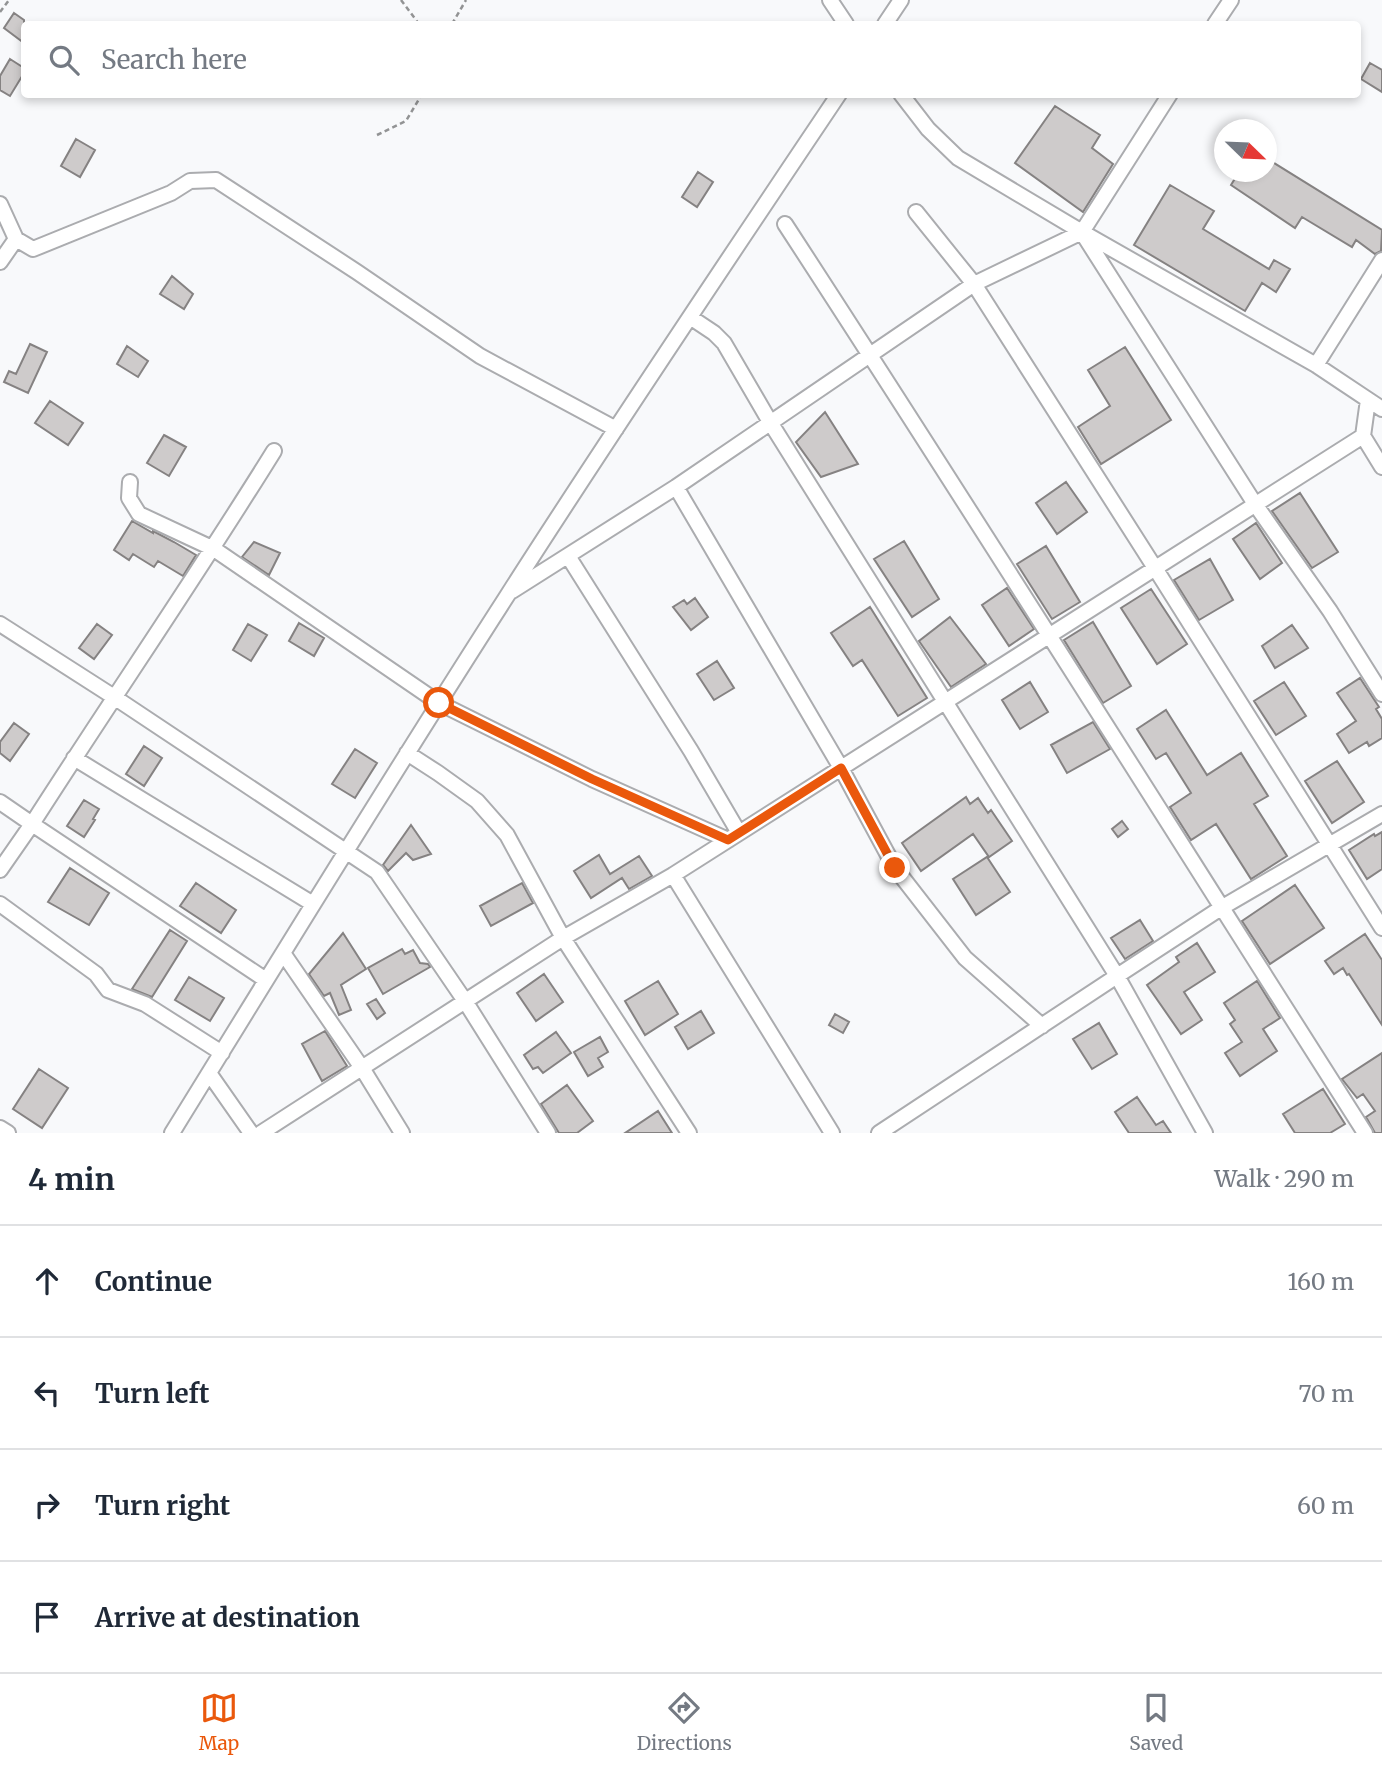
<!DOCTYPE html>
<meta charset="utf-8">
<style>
:root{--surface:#fff;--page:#f2f2f3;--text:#1f2937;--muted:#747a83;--line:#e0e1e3;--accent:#ea580c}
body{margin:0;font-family:Merriweather,serif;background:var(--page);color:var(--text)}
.compass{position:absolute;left:1214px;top:119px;width:63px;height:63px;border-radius:50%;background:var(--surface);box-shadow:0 4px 10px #0003;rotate:113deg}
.stop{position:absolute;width:21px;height:21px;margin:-16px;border:5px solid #ea580c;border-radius:50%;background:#fff}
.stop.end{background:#ea580c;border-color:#fff;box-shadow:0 2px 7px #0008}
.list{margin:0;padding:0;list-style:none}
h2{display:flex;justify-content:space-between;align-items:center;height:91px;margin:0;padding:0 28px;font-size:30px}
h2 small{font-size:23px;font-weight:400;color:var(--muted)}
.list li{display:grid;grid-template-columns:46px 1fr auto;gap:21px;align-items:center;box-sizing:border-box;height:112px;padding:0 28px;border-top:2px solid var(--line)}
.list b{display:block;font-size:26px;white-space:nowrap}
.list em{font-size:23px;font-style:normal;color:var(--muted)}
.icon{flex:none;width:38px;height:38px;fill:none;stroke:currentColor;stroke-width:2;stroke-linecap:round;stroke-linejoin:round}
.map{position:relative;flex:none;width:1382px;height:1133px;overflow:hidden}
.search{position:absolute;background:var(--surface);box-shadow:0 4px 10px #0003;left:21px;right:21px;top:21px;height:77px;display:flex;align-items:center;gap:18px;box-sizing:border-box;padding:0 24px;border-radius:7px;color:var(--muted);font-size:26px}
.sheet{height:539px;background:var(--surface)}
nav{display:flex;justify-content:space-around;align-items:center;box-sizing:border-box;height:98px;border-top:2px solid var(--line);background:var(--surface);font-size:19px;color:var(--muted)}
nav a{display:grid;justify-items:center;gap:4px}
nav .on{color:var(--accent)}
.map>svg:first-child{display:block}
</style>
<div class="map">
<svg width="1382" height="1133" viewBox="0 0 1382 1133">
<rect width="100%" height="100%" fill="#f8f9fb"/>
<path fill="#cecbcb" stroke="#858282" stroke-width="2" d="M14,13L24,20V43L4,28Z
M10,59L24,68V73L10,96L0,90V76Z
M1370,63L1382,70V92L1361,79Z
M1055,106L1100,135L1092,148L1113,164L1083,212L1015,163Z
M76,139L95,150L80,177L61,166Z
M1266,158L1382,230L1381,251L1375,254L1356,240L1352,247L1302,217L1295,228L1231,185L1239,172H1266Z
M698,172L713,182L697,207L682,197Z
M1170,185L1214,211L1203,229L1269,269L1274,260L1290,269L1276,292L1262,283L1245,311L1134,245Z
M172,276L193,294L184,309L160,294Z
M30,344L47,352L28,393L4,382L9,371L16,374Z
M127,346L148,361L138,377L117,364Z
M1125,347L1171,420L1101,464L1078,427L1110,406L1088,370Z
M50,401L83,423L68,445L35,423Z
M825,412L858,464L821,477L796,442Z
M164,435L186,447L169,476L147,463Z
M1066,482L1087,512L1057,534L1036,503Z
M1300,493L1338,552L1312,568L1272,511Z
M132,521L153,533V531L174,542L196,555L183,576L158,561L154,567L133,554L129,560L114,550Z
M1256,523L1282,563L1260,579L1233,539Z
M904,541L939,599L912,617L874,559Z
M254,542L280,553L269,575L242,557Z
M1046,546L1080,602L1052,619L1017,564Z
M1210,559L1233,600L1199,620L1174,580Z
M1007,588L1034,629L1009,646L982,605Z
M1151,589L1187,644L1157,664L1121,608Z
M695,598L708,617L691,630L673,607L684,600L687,604Z
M870,607L927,698L898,716L862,660L853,666L831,633Z
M950,617L986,664L951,687L919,641Z
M1093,622L1131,686L1103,703L1064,640Z
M299,623L324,638L314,656L289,641Z
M97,624L112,635L94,659L79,648Z
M248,624L267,635L251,661L233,650Z
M1292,625L1308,648L1275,668L1262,646Z
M717,661L734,688L714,700L697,674Z
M1360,678L1379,707L1376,709L1382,719V738L1369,746L1367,742L1349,753L1337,734L1356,721L1337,693Z
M1030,682L1048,712L1020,729L1002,700Z
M1284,682L1306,716L1276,735L1254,701Z
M1166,710L1207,775L1241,753L1268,796L1254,804L1287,856L1251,879L1216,824L1191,840L1170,807L1191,793L1166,753L1156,759L1137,729Z
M1093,722L1110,749L1067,773L1051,745Z
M14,723L29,734L10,761L0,753V742Z
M144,746L162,758L144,786L126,774Z
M355,749L377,763L355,798L332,784Z
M1337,761L1364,802L1332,823L1305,781Z
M966,797L970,804L978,798L988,813L991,810L1012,841L989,857L973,834L921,871L902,843Z
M84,800L99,809L93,819L95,820L84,837L67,826Z
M1122,821L1128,829L1118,837L1112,829Z
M411,825L431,854L413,860L406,853L388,871L383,865Z
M1382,832V869L1367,879L1349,850L1374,834L1375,836Z
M599,855L610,874L639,856L652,876L629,889L622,878L591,898L574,871Z
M987,857L1010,892L976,915L953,879Z
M70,868L109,893L89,925L48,902Z
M196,883L236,910L221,933L180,906Z
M522,883L533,903L491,926L480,906Z
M1295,885L1324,928L1270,964L1242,921Z
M1140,920L1153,941L1125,959L1111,938Z
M170,930L187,941L152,997L132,989Z
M343,933L366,969L341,985L351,1010L339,1015L330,993L324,996L309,974Z
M1365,934L1382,960V1025L1349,974L1347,975L1343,968L1334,974L1325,961Z
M1197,943L1215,972L1184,992L1202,1020L1181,1034L1147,985L1179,962L1176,957Z
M402,949L405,954L413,950L420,963L428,964L430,967L383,994L368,968Z
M544,974L563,1002L536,1021L517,993Z
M189,977L224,998L210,1021L175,1000Z
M658,981L678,1014L645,1035L625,1001Z
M1257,981L1280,1018L1263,1029L1277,1051L1240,1076L1225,1053L1242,1042L1230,1024L1235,1020L1224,1003Z
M376,999L385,1013L377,1019L367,1004Z
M701,1011L714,1033L688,1049L675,1027Z
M835,1014L849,1022L843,1033L829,1025Z
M1099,1023L1117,1054L1092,1069L1073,1039Z
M325,1031L347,1066L322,1081L302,1044Z
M556,1032L571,1053L543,1073L538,1067L533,1069L524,1055Z
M600,1037L608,1052L598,1058L603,1067L588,1076L574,1052Z
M1382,1053V1133H1375L1366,1117L1375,1111L1363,1094L1357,1098L1342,1079Z
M39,1069L68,1088L42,1128L13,1109Z
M567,1085L593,1121L577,1133H559L541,1104Z
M1323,1089L1345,1124L1330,1133H1295L1283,1114Z
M1137,1097L1156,1125L1163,1121L1171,1133H1129L1115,1112Z
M658,1111L672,1133H625Z"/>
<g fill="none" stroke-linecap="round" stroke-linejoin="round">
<defs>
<path id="minor" d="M830,0L846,24
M885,24L901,0
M1215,24L1231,0
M901,94L928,129L958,158L1082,232L1316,365L1382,409
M0,204L16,239L33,249L171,193L190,181L216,180L357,272L480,356L616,429
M916,212L974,284L1155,568L1382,928
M785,224C981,525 1172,830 1365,1133
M1083,234L1255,504L1330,611L1382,694
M0,262L16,239
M690,317L714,333L724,343L770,422L1117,976L1221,908L1382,814
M1316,365L1382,260
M1368,400L1363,436L1382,467
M130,482L129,498L139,514L214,549L439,703L592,779L728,840
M676,487L841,768L895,868L965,958L1042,1026
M568,556L691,751L739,833
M512,591L676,487L974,284L1082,232L1170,94
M0,624L114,697L377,872L465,1001L548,1133
M407,753L438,773L477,801L507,835L563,938L689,1133
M74,758L313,904
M0,802L32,824L0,870
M673,875L832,1133
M0,904L96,974L108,990L145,1004L222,1053
M283,953L362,1068L402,1133
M266,980L32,824C112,699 196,577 274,451
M209,1073L251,1133
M0,1128L8,1133
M172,1133C283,953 393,773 507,596C615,427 727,261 839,94
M261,1133L563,938L673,875L1363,436
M879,1133L1117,976L1205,1133"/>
</defs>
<use href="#minor" stroke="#abacaf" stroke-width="18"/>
<path stroke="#929394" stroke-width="2.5" stroke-dasharray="5 3.5" stroke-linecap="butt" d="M401,0L419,24
M0,12L9,0
M452,24L466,0
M377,135L406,121L422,94"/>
<use href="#minor" stroke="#fff" stroke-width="14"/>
</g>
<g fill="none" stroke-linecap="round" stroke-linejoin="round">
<path stroke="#ea580c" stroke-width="9" d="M439,703L592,779L728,840L841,768L895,868"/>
</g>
</svg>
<svg class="compass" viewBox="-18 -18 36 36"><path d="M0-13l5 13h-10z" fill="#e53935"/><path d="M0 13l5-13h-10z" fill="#747a83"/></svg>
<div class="stop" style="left:439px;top:703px"></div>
<div class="stop end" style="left:895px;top:868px"></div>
<div class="search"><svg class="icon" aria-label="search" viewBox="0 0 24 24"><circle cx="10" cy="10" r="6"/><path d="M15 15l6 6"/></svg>Search here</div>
</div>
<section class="sheet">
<h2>4 min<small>Walk · 290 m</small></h2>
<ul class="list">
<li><svg class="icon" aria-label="ahead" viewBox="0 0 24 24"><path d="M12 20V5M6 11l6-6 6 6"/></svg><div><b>Continue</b></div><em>160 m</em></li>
<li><svg class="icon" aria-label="left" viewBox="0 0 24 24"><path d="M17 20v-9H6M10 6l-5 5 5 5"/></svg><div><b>Turn left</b></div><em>70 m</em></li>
<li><svg class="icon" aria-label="right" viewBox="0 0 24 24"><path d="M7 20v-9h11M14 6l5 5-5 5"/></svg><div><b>Turn right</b></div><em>60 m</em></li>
<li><svg class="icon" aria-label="arrive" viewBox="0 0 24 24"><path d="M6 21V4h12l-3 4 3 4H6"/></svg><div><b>Arrive at destination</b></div></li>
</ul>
</section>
<nav>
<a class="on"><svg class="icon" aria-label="map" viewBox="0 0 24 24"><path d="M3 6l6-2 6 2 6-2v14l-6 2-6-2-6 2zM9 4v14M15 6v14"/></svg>Map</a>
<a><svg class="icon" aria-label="directions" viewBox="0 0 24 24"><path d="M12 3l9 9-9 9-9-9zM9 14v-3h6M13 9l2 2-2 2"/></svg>Directions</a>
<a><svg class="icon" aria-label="saved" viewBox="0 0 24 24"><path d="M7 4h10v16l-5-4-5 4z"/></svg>Saved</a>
</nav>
